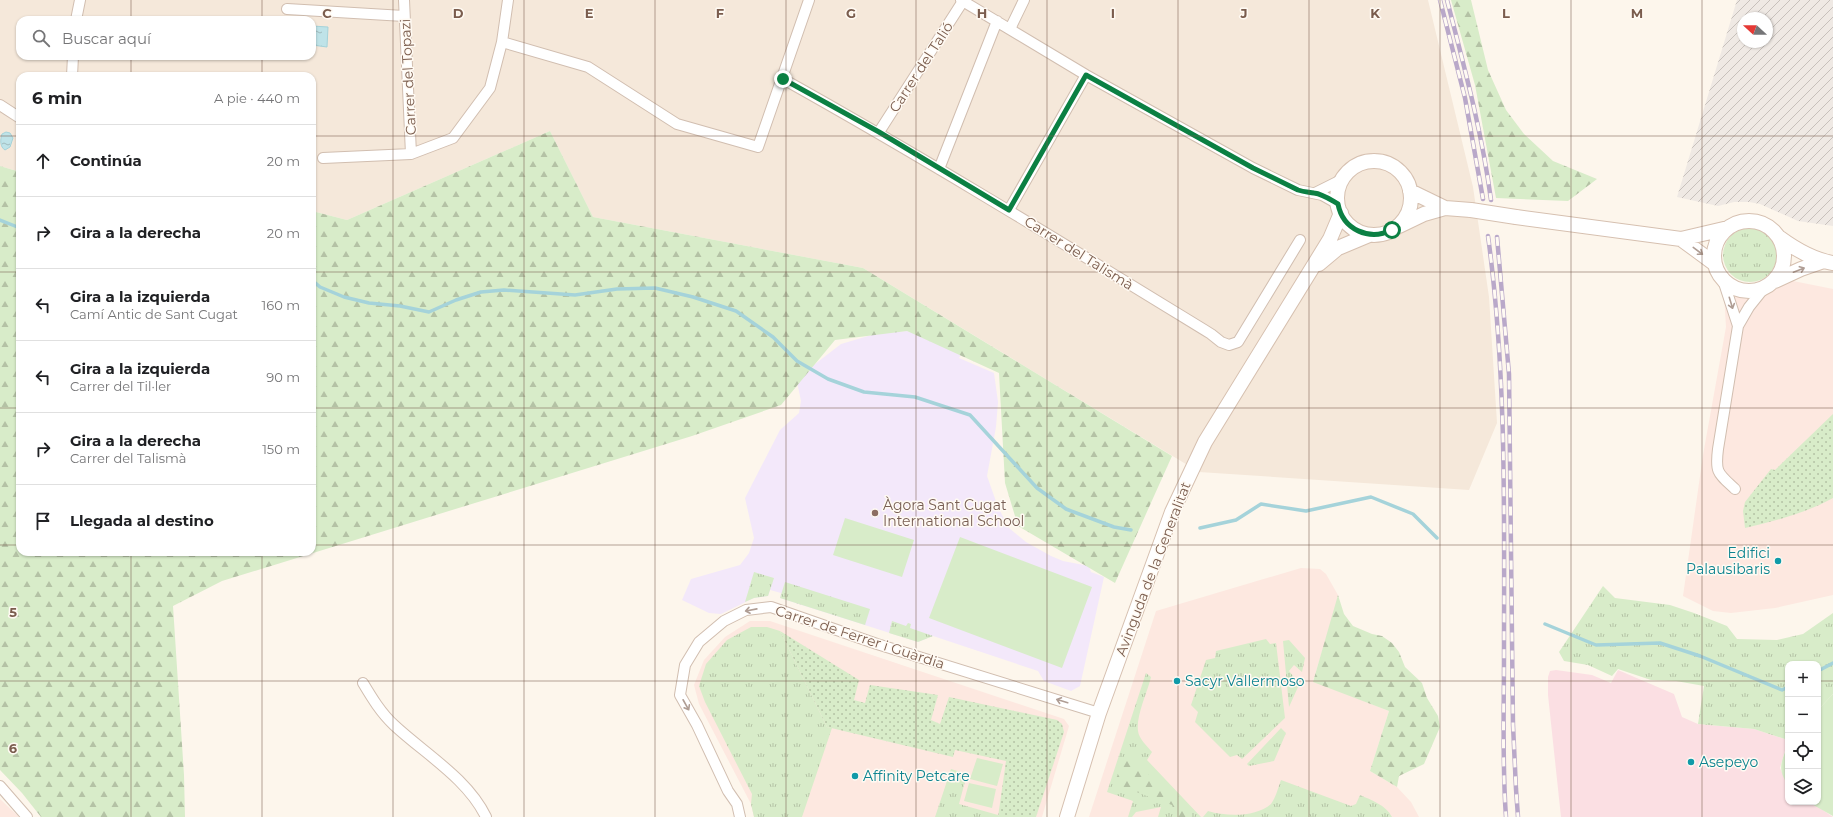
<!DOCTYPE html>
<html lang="es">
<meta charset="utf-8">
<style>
:root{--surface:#fff;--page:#f2f2f2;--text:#202124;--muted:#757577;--line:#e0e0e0}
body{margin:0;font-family:Montserrat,sans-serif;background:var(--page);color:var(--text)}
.controls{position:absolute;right:12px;bottom:12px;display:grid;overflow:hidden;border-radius:8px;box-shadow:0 1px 3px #0004}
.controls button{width:36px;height:36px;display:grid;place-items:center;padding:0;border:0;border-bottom:1px solid var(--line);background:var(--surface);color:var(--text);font:20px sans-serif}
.compass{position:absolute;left:1737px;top:12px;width:36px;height:36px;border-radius:50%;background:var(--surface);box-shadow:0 1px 3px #0004;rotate:291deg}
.stop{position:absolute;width:12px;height:12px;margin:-9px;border:3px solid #0b8043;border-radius:50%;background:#fff}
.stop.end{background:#0b8043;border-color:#fff;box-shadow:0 1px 4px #0008}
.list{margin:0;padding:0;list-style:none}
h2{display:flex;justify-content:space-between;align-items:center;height:52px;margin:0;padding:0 16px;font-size:17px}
h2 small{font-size:13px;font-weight:400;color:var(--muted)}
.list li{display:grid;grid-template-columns:26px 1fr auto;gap:12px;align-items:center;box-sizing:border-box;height:72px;padding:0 16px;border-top:1px solid var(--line)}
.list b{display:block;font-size:15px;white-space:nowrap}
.list p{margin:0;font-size:13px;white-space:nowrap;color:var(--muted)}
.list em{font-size:13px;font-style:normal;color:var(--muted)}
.icon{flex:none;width:22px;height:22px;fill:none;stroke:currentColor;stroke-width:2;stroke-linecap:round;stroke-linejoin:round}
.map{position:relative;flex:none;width:1833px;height:817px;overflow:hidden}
.search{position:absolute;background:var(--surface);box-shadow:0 1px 3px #0004;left:16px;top:16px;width:300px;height:44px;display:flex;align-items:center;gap:10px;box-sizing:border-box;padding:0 14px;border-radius:12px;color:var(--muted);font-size:15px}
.panel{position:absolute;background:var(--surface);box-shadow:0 1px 3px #0004;left:16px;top:72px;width:300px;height:484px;border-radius:12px}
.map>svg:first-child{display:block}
</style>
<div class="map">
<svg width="1833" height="817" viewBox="0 0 1833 817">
<defs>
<pattern id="industrial-furrows" width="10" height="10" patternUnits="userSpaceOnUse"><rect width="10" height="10" fill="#efe9e4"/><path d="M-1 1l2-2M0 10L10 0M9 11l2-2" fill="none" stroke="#c7c0bb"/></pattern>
<pattern id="grass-tufts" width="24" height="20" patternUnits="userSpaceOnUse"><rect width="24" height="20" fill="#d8ecc9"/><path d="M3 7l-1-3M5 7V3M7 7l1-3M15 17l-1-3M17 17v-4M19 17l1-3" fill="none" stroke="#b4c2a5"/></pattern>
<pattern id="forest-firs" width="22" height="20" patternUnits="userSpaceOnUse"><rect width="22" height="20" fill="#d8ecc9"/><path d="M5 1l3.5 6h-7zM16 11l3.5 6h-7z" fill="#b4c2a5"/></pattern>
<pattern id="park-dots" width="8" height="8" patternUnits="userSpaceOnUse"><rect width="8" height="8" fill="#d8ecc9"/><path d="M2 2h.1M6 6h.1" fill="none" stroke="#b4c2a5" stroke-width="1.8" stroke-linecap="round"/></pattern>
<pattern id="water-ripples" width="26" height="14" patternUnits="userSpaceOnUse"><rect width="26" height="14" fill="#bfe3e8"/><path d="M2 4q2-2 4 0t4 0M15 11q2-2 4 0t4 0" fill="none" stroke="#a0bbbe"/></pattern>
</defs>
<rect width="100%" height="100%" fill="#fdf6ec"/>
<path fill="#f5e8da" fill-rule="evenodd" d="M0,0H1428L1473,187L1489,297L1497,423L1469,490L1199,472L863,268L593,217L550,131L347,220L312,211V76H20V172L0,166ZM20,20H312V56H20Z"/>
<path fill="#fde8e0" d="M1788,280L1833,289V595L1775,608L1731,613L1713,611L1683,596L1703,455L1726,327L1724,294L1748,299Z
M1301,568L1320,569L1326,574L1338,595L1335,610L1313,681L1389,711L1370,771L1397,787L1411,802L1419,817H1089L1156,611Z
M750,621H770L1064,719L1069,726L1042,817H754L751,804L699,704L694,685L704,660L725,637Z
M0,799L18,816V817H0Z"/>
<path fill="url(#industrial-furrows)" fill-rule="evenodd" d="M1737,0H1833V226L1798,221L1760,204L1749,202H1734L1718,206L1677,197ZM1743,18H1767V42H1743Z"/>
<path fill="#f3e8fa" d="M907,331L967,344L959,358L994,373L998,402L996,427L987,476L998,507L1009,528L1026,542L1051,556L1063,561L1089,566L1091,572L1104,577L1080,686L1071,691L1044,681L1038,671L933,636L918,642L780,598L781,593L770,590L768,596L754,598L721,614L709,613L682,600L691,579L740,565L749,553L754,538L745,498L780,430L799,413L801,401L797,382L810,368L841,344L875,334Z"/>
<path fill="#fbdfe3" d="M1556,670L1592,675L1611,683L1618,670L1674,694L1682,717L1698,724L1754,729L1788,740L1780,768L1788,785V802H1808L1817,806L1833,817H1561L1548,695V677L1550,671Z"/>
<path fill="url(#grass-tufts)" d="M1723 255a27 27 0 1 1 54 0a27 27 0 1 1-54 0Z
M754,572L774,578L768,596L754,598L745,602Z
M785,582L870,609L865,625L780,598Z
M1603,586L1615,598L1670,605L1694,613L1727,626L1737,639L1777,640L1803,634L1833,613V694L1818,710V664H1788V740L1754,729L1698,724L1704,686L1676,681L1651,680L1618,669L1612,676L1588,665L1564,661L1559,652Z
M892,621L906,626L908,623L911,624L910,628L933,636L918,642L889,633Z
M751,627H767L780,631L827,727L832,728L802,817H754L751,804L752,794L705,702L699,686L706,664L727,640Z
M1266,639L1270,644L1276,643L1285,718L1242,759L1237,755L1230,757L1195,722L1198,712L1191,705L1206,660L1215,658L1216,651Z
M1289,640L1305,658L1302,672L1294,665L1289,671L1298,682V687L1289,707L1283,641Z
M1146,673L1151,677L1150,681C1146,695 1136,717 1138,731C1139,739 1147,746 1152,752L1147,760L1201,817H1158L1161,807L1136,812L1132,817H1128L1133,801L1107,792Z
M1281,728L1286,733L1274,761L1249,766L1247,764Z
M951,769L967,774L959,804L998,815V817H935Z
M1281,780L1351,806L1356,804L1360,795C1371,800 1386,805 1392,817H1203L1208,811C1228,817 1256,817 1271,804C1276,797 1278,788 1281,780Z"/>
<path fill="url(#forest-firs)" d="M1451,0H1471L1488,70L1506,110L1524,134L1553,161L1597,179L1568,201L1496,198L1475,85Z
M550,131L593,217L863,268L1172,456L1115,583L1018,526L1005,483L999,373L907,331L835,340L781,405L692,436L222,581L173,606L184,775L185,817H41L22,793L0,770V166L20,172V552H312V211L347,220Z
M1338,595L1344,614L1353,626L1372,634L1382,636L1392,643L1399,652L1405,667L1422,683L1427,698L1438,716L1440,727L1424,764L1399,776L1397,787L1370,771L1389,711L1313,682Z
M1135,757C1137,761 1140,767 1143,770C1156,781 1191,799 1192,817H1176L1172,805L1120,786L1115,780L1127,758Z"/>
<path fill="url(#park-dots)" d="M1833,414V498C1806,513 1775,521 1745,528L1743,511L1745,502L1771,469L1775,470Z
M780,631L859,680L854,700L865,703L870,685L938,695L931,720L940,724L949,697L1057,720L1062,724L1064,732L1036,817H998L1006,761L955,750L953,757L827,727Z"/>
<path fill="#d8ecc9" d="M845,518L914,540L902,577L833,555Z
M960,537L1092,587L1062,668L929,618Z
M1833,694V816L1808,802H1818V710Z
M1788,745V785C1777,769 1781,762 1788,745Z
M977,758L1003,764L997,786L970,779Z
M969,783L996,789L992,808L964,801Z"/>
<path fill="url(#water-ripples)" stroke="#a5d3da" d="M312,26L328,27L327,47L312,45Z
M6,132L10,133L13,138L10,147L5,150C0,147 0,140 2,134Z"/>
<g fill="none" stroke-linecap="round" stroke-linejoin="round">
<path stroke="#a5d3da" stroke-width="3.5" d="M0,220L20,228
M312,280L320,287L344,297L369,303L400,306L429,312L456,300L481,292L504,290L575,295L617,289L655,288L693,297L736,311L773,337L797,361L828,379L864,392L915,397L970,415L1037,488L1066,509L1114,527L1131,530
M1200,528L1236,520L1261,504L1306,511L1371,497L1413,514L1437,538
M1545,624L1596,645L1660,643L1700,656L1782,690L1788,687
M1818,671L1833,663"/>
<defs>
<path id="street" d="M404,0L411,154
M961,0L1086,75L1253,168L1298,190L1322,195L1338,204
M287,9L404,16
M76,20L80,0
M1010,29L1024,0
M502,42L588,67L677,124L758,147L809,0
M72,76L73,56
M783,79C928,160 1069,247 1211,334L1221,342L1229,345L1238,342L1300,240
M0,105L20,118
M879,132L963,1
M323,158L411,154L453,138L490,88L502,42L508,0
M939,169L997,21
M1315,193L1343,179
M1009,210L1086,75
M1723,280L1738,326
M1735,489C1718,473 1715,473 1718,449L1738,326L1749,307L1765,287
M363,683C372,698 381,713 394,725C425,754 467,778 486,817
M0,786L27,817
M740,817L737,804L728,791L697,725L680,695L685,665L699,642L724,621L746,610L771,607L877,644L1099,713"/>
<path id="secondary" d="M1337 198a37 37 0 1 1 74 0a37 37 0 1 1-74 0Z
M1410,191L1445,208L1471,210
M1516,217L1681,239L1728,228
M1714 256a35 35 0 1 1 70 0a35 35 0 1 1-70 0Z
M1399,226L1424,214L1445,208
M1780,238C1795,249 1814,260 1833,263
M1681,239L1715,264
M1319,264L1338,248L1369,235
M1775,281L1801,269L1824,261
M1067,817L1099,713L1172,512L1205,442L1330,239L1341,213"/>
</defs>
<use href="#street" stroke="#d1beb0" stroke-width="12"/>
<use href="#secondary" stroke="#d6c0b0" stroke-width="16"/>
<use href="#street" stroke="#fff" stroke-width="10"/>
<use href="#secondary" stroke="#fff" stroke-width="14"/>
<defs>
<path id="rail" d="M1440,0L1465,98L1483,199
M1447,0C1464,66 1482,132 1491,200
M1488,236C1507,375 1504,516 1504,656C1504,710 1502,764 1506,817
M1497,237L1509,374L1513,725L1516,789L1518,817"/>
</defs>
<use href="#rail" stroke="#b9a8c9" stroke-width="4.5"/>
<use href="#rail" stroke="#fffaf3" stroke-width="3" stroke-dasharray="9" stroke-linecap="butt"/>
<defs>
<path id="secondary-bridge" d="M1471,210L1516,217"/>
</defs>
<use href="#secondary-bridge" stroke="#d6c0b0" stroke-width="16" stroke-linecap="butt"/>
<use href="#secondary-bridge" stroke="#fff" stroke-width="14"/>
</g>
<defs><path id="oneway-shaft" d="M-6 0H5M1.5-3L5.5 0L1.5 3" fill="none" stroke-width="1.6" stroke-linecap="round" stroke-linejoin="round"/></defs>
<g stroke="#af9d94">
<use href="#oneway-shaft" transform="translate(1698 251) rotate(37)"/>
<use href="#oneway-shaft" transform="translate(1799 270) rotate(-21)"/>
<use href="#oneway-shaft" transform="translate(1731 303) rotate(73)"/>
<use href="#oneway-shaft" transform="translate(751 610) rotate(169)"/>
<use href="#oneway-shaft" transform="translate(1062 701) rotate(-163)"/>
<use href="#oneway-shaft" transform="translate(686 705) rotate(61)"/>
</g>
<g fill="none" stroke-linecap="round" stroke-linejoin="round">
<path stroke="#0b8043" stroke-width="5" d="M783,79L879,132L1009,210L1086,75L1253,168L1298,190C1304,192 1309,192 1314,193C1323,194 1331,200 1338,204C1343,230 1369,241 1392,230"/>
</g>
<path fill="none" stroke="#7a5c4d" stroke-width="1" stroke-opacity="0.55" d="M131,0V20M262,0V20M393,0V817M524,0V817M655,0V817M786,0V817M916,0V817M1047,0V817M1178,0V817M1309,0V817M1440,0V817M1571,0V817M1702,0V817M131,56V76M262,56V76M0,136H20M312,136H1833M0,272H20M312,272H1833M0,408H20M312,408H1833M0,545H20M312,545H1833M131,552V817M262,552V817M0,681H1788M1818,681H1833"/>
<circle fill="#8d6e63" stroke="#fffaf3" stroke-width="1.5" cx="875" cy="513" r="4"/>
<g fill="#0f9aa8" stroke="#fffaf3" stroke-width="1.5">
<circle cx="1778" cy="561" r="4"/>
<circle cx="1177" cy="681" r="4"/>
<circle cx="1691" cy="762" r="4"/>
<circle cx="855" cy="776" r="4"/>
</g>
<g text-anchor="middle" stroke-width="3" stroke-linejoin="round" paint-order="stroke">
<g font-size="14" fill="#7a5c4d" stroke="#fffaf3">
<text transform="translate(921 67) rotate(-57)" y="5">Carrer del Talió</text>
<text transform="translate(408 77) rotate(-93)" y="5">Carrer del Topazi</text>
<text transform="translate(1079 253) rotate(32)" y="5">Carrer del Talismà</text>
<text transform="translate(1153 569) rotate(-69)" y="5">Avinguda de la Generalitat</text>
<text transform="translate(860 637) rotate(18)" y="5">Carrer de Ferrer i Guàrdia</text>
</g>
<g font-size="14" fill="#785e54" stroke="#fffaf3" text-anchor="start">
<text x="883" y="510">Àgora Sant Cugat<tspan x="883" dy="16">International School</tspan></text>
</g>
<g font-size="14" fill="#0d838f" stroke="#fffaf3" text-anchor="start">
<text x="1770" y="558" text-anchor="end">Edifici<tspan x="1770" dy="16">Palausibaris</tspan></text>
<text x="1185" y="686">Sacyr Vallermoso</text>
<text x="1699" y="767">Asepeyo</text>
<text x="863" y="781">Affinity Petcare</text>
</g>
</g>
<g font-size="13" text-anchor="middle" font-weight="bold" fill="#7a5c4d" stroke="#fffaf3" stroke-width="3" stroke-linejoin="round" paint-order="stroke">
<text x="327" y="18">C</text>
<text x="458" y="18">D</text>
<text x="589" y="18">E</text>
<text x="720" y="18">F</text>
<text x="851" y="18">G</text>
<text x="982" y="18">H</text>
<text x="1113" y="18">I</text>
<text x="1244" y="18">J</text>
<text x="1375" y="18">K</text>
<text x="1506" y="18">L</text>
<text x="1637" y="18">M</text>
<text x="13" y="617">5</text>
<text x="13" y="753">6</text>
</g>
</svg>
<div class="controls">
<button>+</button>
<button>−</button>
<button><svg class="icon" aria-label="locate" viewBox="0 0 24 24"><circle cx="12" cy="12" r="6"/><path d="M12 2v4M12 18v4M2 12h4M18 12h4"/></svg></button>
<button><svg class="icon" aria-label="layers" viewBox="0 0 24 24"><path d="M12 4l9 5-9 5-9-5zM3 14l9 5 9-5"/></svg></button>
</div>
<svg class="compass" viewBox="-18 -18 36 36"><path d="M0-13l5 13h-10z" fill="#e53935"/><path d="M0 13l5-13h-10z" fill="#757577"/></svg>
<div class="stop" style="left:1392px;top:230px"></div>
<div class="stop end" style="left:783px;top:79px"></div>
<div class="search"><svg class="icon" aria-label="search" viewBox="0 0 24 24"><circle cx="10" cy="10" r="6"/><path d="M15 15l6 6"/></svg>Buscar aquí</div>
<section class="panel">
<h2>6 min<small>A pie · 440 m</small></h2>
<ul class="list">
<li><svg class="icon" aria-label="ahead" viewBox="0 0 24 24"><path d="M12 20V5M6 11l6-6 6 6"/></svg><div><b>Continúa</b></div><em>20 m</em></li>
<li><svg class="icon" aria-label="right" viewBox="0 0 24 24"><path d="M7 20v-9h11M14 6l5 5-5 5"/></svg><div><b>Gira a la derecha</b></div><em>20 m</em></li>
<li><svg class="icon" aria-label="left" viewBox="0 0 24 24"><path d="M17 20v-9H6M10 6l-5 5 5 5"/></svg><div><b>Gira a la izquierda</b><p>Camí Antic de Sant Cugat</p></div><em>160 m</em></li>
<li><svg class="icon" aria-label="left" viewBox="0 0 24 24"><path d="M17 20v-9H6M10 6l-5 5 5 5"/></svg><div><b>Gira a la izquierda</b><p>Carrer del Til·ler</p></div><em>90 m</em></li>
<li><svg class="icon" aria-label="right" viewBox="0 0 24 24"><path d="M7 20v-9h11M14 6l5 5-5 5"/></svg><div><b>Gira a la derecha</b><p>Carrer del Talismà</p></div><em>150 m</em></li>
<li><svg class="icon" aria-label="arrive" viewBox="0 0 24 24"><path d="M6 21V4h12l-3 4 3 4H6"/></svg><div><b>Llegada al destino</b></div></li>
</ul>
</section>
</div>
